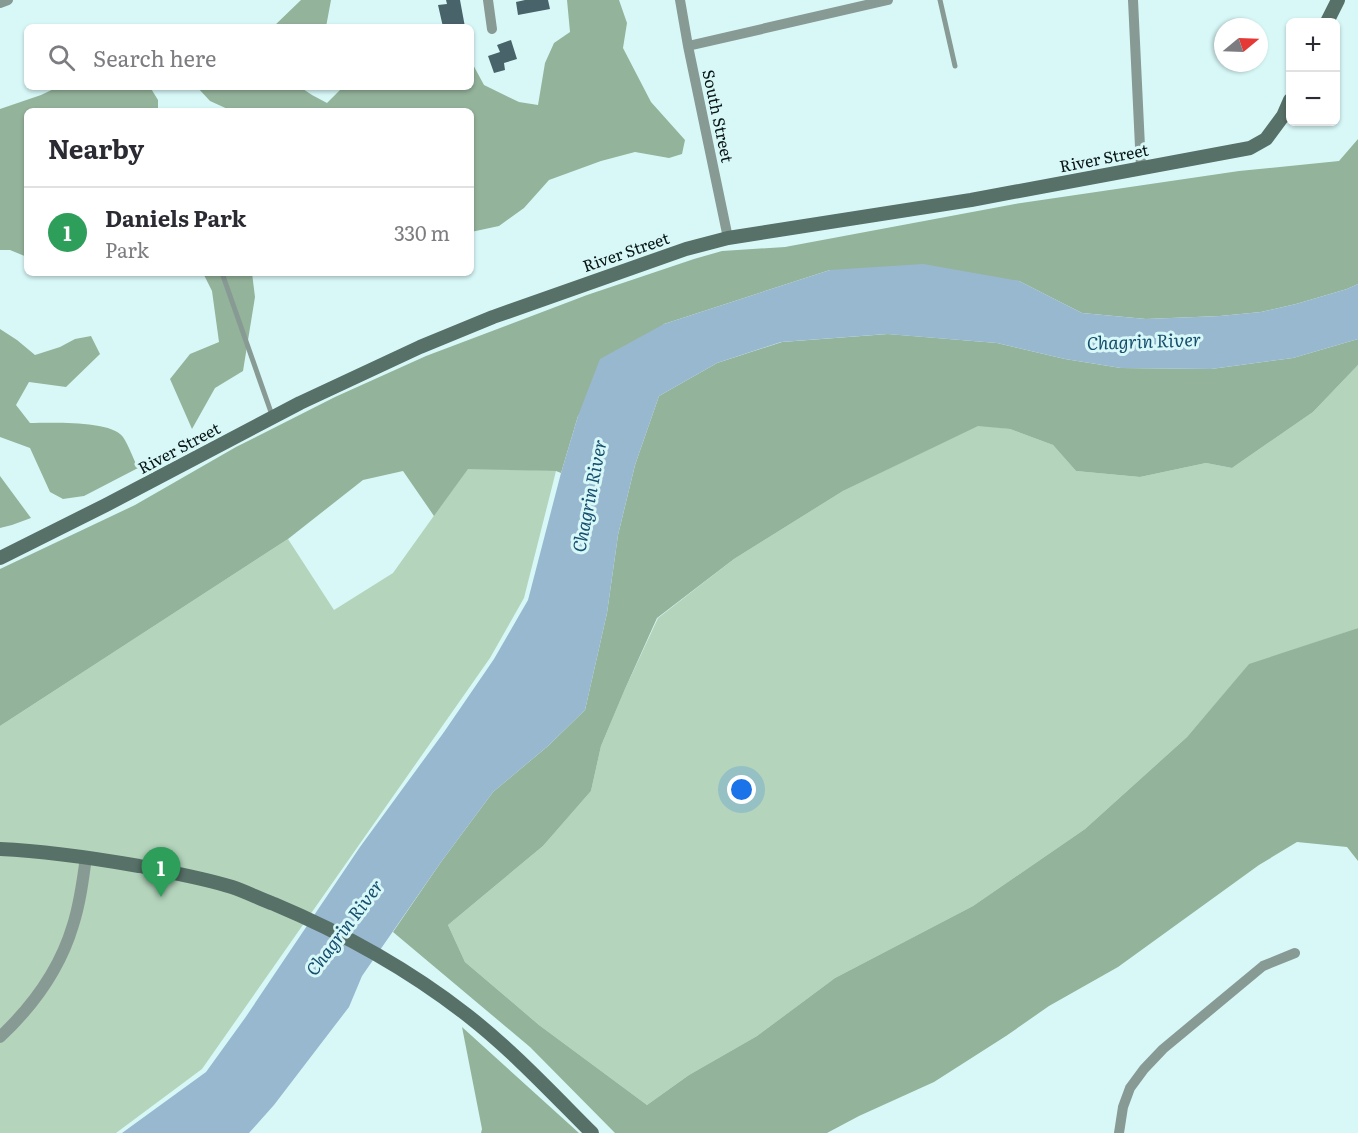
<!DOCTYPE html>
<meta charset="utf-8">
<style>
:root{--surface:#fff;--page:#f7f7f7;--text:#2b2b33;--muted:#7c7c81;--line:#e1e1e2;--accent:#965ed6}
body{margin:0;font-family:Literata,serif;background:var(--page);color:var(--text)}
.controls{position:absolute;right:18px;top:18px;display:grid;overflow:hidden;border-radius:9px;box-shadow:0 2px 4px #0004}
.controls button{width:54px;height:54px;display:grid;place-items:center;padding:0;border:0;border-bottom:2px solid var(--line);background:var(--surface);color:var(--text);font:30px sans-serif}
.compass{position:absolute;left:1214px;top:18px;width:54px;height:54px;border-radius:50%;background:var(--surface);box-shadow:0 2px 4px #0004;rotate:71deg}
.you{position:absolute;left:742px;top:790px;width:21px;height:21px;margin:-15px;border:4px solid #fff;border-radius:50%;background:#1a73e8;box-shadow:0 0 0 9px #1a73e833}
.badge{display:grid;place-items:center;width:39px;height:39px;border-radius:50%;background:var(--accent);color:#fff;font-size:20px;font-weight:700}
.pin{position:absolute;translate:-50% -50px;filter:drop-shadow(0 2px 3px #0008)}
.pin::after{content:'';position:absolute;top:32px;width:21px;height:18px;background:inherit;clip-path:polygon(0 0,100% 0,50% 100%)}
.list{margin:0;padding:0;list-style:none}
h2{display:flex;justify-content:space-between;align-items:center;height:78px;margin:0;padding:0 24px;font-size:26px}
h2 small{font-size:20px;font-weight:400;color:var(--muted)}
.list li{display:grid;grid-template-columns:39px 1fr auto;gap:18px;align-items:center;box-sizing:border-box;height:90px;padding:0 24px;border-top:2px solid var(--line)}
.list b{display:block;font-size:22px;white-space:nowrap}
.list p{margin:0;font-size:20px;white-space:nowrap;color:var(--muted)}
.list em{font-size:20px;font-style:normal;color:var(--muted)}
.icon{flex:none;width:33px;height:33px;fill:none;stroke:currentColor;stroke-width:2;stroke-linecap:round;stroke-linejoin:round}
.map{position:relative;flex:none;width:1358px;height:1133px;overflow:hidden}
.search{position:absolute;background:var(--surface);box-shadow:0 2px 4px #0004;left:24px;top:24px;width:450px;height:66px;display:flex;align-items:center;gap:15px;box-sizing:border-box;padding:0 21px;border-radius:9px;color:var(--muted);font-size:22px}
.panel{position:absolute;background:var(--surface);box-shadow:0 2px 4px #0004;left:24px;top:108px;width:450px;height:168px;border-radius:9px}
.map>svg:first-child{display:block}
</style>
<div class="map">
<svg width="1358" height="1133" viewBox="0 0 1358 1133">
<rect width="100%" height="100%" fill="#d8f8f8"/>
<path fill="#b4d4bc" d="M1358,365V628L1249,665L1187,737L1085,829L973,906L835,978L757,1036L689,1075L647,1105L539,1025L465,962L448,925L543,846L591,791L601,746L625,689L658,618L734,559L843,491L978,425L1010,429L1053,445L1076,471L1140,477L1206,463L1232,468L1313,412Z
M468,468L556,471L524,598L490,658L202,1069L116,1133H0V726L288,539L334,610L393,573Z"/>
<path fill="#94b39b" d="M301,0H331L326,27H273Z
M567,0H619L627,23L623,48L651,102L685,140L682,154L669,158L635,152L601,161L549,180L524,208L499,226L471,232V111H232L210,101L197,87H300L312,95L327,103L343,87H471V61L484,85L519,102L538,105L545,63L554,43L570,32Z
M58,87H150L158,100V111H27V257L10,250H0V109L41,95Z
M1358,139V284L1347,289L1296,304L1261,312L1220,316L1146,319L1082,313L1019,281L830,270L664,324L578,416L561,473L556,471L468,469L434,516L403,471L363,480L288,539L0,726V569L135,505L236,447L335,397L426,356L587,295L694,259L722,251L785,247L1015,204L1239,171L1339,161Z
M203,273H252L255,297L243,371L215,388L192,429L170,379L190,354L219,342L212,291Z
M0,329L17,340L35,355L60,347L75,339L91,336L100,354L66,387L29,382L16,405L30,423C50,423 111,420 123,437C129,446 133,458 138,468L84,496L63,499L50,492L30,448L0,437Z
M888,334L997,343L1065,359L1121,368L1211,369L1293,358L1358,339V365L1313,412L1232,468L1206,463L1140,477L1076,471L1053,445L1010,429L978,426L843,491L734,559L657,618L625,689L601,746L591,791L543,846L448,925L465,962L539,1025L647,1105L689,1075L757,1036L835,978L973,906L1085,829L1187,737L1249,664L1358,628V861L1347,847L1297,842L1259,865L1118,967L1049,1006L1006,1036L934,1082L859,1116L827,1133H615L530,1047L393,932L441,862L493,792L548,746L585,710L607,613L618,535L635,465L659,396L717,363L782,342Z
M0,476L31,518L12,525L0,528Z
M462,1027L579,1133H481L482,1129Z"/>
<path fill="#98b8cf" d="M923,264L1019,281L1082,313L1146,319L1220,316L1261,312L1296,304L1347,289L1358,284V339L1293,358L1211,369L1121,368L1065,359L997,343L887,334L781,342L717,363L659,396L635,465L618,535L607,613L585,710L548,746L493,792L441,862L362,976L349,1007L274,1105L249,1133H122L206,1072L245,1018L360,847L444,732L494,659L528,600L561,473L578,416L600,359L664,324L830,270Z"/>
<path fill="#49636a" d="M446,0H460L465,27H443L438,5L447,4Z
M525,0H548L550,9L518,15L516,2Z
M511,40L517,59L504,63L505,70L494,73L488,56L500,52L497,45Z"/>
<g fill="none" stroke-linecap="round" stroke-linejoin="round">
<path stroke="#889a94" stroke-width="5" d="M940,0L955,66
M222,273L272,415"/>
<path stroke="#889a94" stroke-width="10" d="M488,0L492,29
M680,0L688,46L728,238
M1133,0L1141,168
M0,3L8,0
M688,46L888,0
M1119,1133L1123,1107L1130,1088L1144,1069L1163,1049L1263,966L1295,953"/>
<path stroke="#889a94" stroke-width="12" d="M0,1037C33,1006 60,969 73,925C80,903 83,880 86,857"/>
<path stroke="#577068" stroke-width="14" d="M1327,22L1338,0
M0,558L106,505L300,403L420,347L493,317L686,249L728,238L971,200L1250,148L1266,139L1283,116L1290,100
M0,849C47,851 93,858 139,866C169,872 204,878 232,887C247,892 260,899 274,904C343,933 408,969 467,1015C512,1050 551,1092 592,1133"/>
</g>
<g text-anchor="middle" stroke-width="6" stroke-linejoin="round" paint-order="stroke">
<g font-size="16" fill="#091515" stroke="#d8f8f8">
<text transform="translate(718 116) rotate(78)" y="6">South Street</text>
<text transform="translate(1104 158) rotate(-11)" y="6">River Street</text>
<text transform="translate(626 252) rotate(-19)" y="6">River Street</text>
<text transform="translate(179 448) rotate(-28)" y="6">River Street</text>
</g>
<g font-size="18" font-style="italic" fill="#154e6e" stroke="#d8f8f8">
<text transform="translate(1144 342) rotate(-2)" y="6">Chagrin River</text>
<text transform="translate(590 496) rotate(-79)" y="6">Chagrin River</text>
<text transform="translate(345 928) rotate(-53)" y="6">Chagrin River</text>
</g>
</g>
</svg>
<div class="controls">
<button>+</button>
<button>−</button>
</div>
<svg class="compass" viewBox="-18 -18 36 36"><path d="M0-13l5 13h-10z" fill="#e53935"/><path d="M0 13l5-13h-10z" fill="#7c7c81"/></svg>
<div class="you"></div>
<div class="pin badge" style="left:161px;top:897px;background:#2e9e5b">1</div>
<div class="search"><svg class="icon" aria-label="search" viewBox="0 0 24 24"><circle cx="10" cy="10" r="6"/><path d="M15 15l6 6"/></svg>Search here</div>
<section class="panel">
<h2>Nearby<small></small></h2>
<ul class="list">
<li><span class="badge" style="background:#2e9e5b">1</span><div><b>Daniels Park</b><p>Park</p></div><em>330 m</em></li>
</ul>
</section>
</div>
